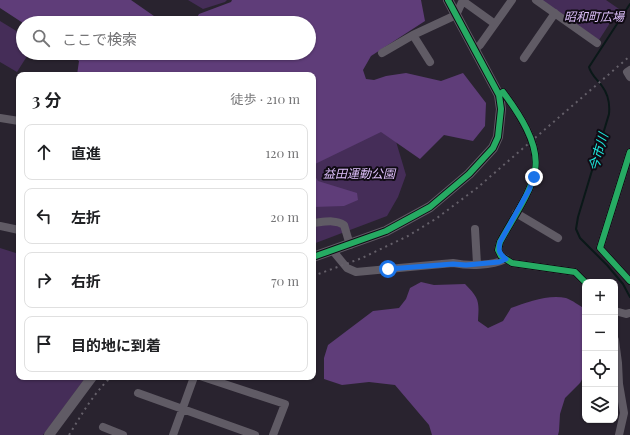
<!DOCTYPE html>
<html lang="ja">
<meta charset="utf-8">
<style>
:root{--surface:#fff;--page:#f6f6f6;--text:#202124;--muted:#757577;--line:#e0e0e0}
body{margin:0;font-family:"Playfair Display","Noto Sans JP",serif;background:var(--page);color:var(--text)}
.controls{position:absolute;right:12px;bottom:12px;display:grid;overflow:hidden;border-radius:8px;box-shadow:0 1px 3px #0004}
.controls button{width:36px;height:36px;display:grid;place-items:center;padding:0;border:0;border-bottom:1px solid var(--line);background:var(--surface);color:var(--text);font:20px sans-serif}
.stop{position:absolute;width:12px;height:12px;margin:-9px;border:3px solid #1a73e8;border-radius:50%;background:#fff}
.stop.end{background:#1a73e8;border-color:#fff;box-shadow:0 1px 4px #0008}
.list{margin:0;padding:0;list-style:none}
h2{display:flex;justify-content:space-between;align-items:center;height:52px;margin:0;padding:0 16px;font-size:17px}
h2 small{font-size:13px;font-weight:400;color:var(--muted)}
.list li{display:grid;grid-template-columns:26px 1fr auto;gap:12px;align-items:center;box-sizing:border-box;height:56px;margin:0 8px 8px;padding:0 8px;border:1px solid var(--line);border-radius:8px}
.list b{display:block;font-size:15px;white-space:nowrap}
.list em{font-size:13px;font-style:normal;color:var(--muted)}
.icon{flex:none;width:22px;height:22px;fill:none;stroke:currentColor;stroke-width:2;stroke-linecap:round;stroke-linejoin:round}
.map{position:relative;flex:none;width:630px;height:435px;overflow:hidden}
.search{position:absolute;background:var(--surface);box-shadow:0 1px 3px #0004;left:16px;top:16px;width:300px;height:44px;display:flex;align-items:center;gap:10px;box-sizing:border-box;padding:0 14px;border-radius:22px;color:var(--muted);font-size:15px}
.panel{position:absolute;background:var(--surface);box-shadow:0 1px 3px #0004;left:16px;top:72px;width:300px;height:308px;border-radius:8px}
.map>svg:first-child{display:block}
</style>
<div class="map">
<svg width="630" height="435" viewBox="0 0 630 435">
<rect width="100%" height="100%" fill="#29232f"/>
<path fill="#452d58" d="M188,0H227L225,2L203,9Z
M399,0L356,56L363,90L392,128L406,175L398,197L387,216L313,244V75H185L309,53V23Z
M540,0H606L619,9L599,40Z
M0,21L23,35V53H29L17,72L0,62Z
M0,248L19,254V377H86L43,435H0Z"/>
<path fill="#5f3d79" d="M0,0H131L164,23H23L0,8Z
M232,0H421L425,21L371,56L363,70L366,79L374,80L386,76L406,73L441,81L463,73L486,103L485,126L473,141L444,135L420,159L381,132L313,165V75H77L79,61L68,53H309V23H194L199,14L231,2Z
M313,173L318,181L357,193L358,200L344,206L313,207Z
M421,282L434,285L465,284C480,299 479,302 478,321L488,328L503,321L511,308C527,302 549,294 566,298C572,300 580,306 585,309V374L580,383L565,398L560,414L559,431L558,435H432L429,425L395,385L369,382L342,385L324,379V358L328,345L373,311L399,308L406,299L410,288Z"/>
<g fill="none" stroke-linecap="round" stroke-linejoin="round">
<path stroke="#0a1818" stroke-width="2" d="M630,4L589,67C591,75 597,79 602,86C608,94 610,104 609,114L578,217L576,229L580,238L607,265L623,284L630,297"/>
<path stroke="#605b65" stroke-width="8" d="M536,0L597,43
M463,1L495,24
M413,35L430,62
M474,50L480,45L512,0
M382,53L413,35L456,15L463,0
M524,58L555,13
M630,70L627,72L630,77
M499,95L503,92C518,112 540,144 535,170C532,192 511,221 500,242L498,250L501,256L512,263L575,272L585,282
M0,118L19,121
M630,152L600,248L630,281
M516,213L558,238
M313,223C324,222 335,219 344,225L350,245
M0,226L19,230
M475,229L477,264
M333,251L347,268L356,272L453,263C469,266 491,266 506,259
M615,311L626,314L630,313
M615,340L618,363L619,384L624,413L619,435
M203,377L285,404L273,435
M138,393L255,435
M103,427L123,435
M173,435L194,377"/>
<path stroke="#605b65" stroke-width="10" d="M313,257L386,231L430,207L469,174L493,148L498,137L501,109L499,95L448,0
M49,435L92,377"/>
<path stroke="#65606a" stroke-width="2" stroke-dasharray="2 4" stroke-linecap="butt" d="M313,276L362,258L408,236L437,218L477,188L630,56
M69,435C82,414 93,394 111,377"/>
<defs>
<path id="cycleway" d="M499,95L503,92C518,112 540,144 535,170C532,192 511,221 500,242L498,250L501,256L512,263L575,272L585,282
M630,152L600,248L630,281
M313,257L386,231L430,207L469,174L493,148L498,137L501,109L499,95L448,0"/>
</defs>
<use href="#cycleway" stroke="#100b14" stroke-width="8"/>
<use href="#cycleway" stroke="#26ab63" stroke-width="6"/>
</g>
<g fill="none" stroke-linecap="round" stroke-linejoin="round">
<path stroke="#1a73e8" stroke-width="5" d="M388,269L453,264L466,265L499,262L506,259C499,254 498,250 500,242L529,190L534,177"/>
</g>
<g text-anchor="middle" stroke-width="4" stroke-linejoin="round" paint-order="stroke">
<g font-size="12" font-style="italic" fill="#ddbffa" stroke="#100b14">
<text x="594" y="21">昭和町広場</text>
<text x="359" y="178">益田運動公園</text>
</g>
<g font-size="13" font-style="italic" fill="#1ceade" stroke="#100b14">
<text transform="translate(598 152) rotate(-74)" y="5">今市川</text>
</g>
</g>
</svg>
<div class="controls">
<button>+</button>
<button>−</button>
<button><svg class="icon" aria-label="locate" viewBox="0 0 24 24"><circle cx="12" cy="12" r="6"/><path d="M12 2v4M12 18v4M2 12h4M18 12h4"/></svg></button>
<button><svg class="icon" aria-label="layers" viewBox="0 0 24 24"><path d="M12 4l9 5-9 5-9-5zM3 14l9 5 9-5"/></svg></button>
</div>
<div class="stop" style="left:388px;top:269px"></div>
<div class="stop end" style="left:534px;top:177px"></div>
<div class="search"><svg class="icon" aria-label="search" viewBox="0 0 24 24"><circle cx="10" cy="10" r="6"/><path d="M15 15l6 6"/></svg>ここで検索</div>
<section class="panel">
<h2>3 分<small>徒歩 · 210 m</small></h2>
<ul class="list">
<li><svg class="icon" aria-label="ahead" viewBox="0 0 24 24"><path d="M12 20V5M6 11l6-6 6 6"/></svg><div><b>直進</b></div><em>120 m</em></li>
<li><svg class="icon" aria-label="left" viewBox="0 0 24 24"><path d="M17 20v-9H6M10 6l-5 5 5 5"/></svg><div><b>左折</b></div><em>20 m</em></li>
<li><svg class="icon" aria-label="right" viewBox="0 0 24 24"><path d="M7 20v-9h11M14 6l5 5-5 5"/></svg><div><b>右折</b></div><em>70 m</em></li>
<li><svg class="icon" aria-label="arrive" viewBox="0 0 24 24"><path d="M6 21V4h12l-3 4 3 4H6"/></svg><div><b>目的地に到着</b></div></li>
</ul>
</section>
</div>
